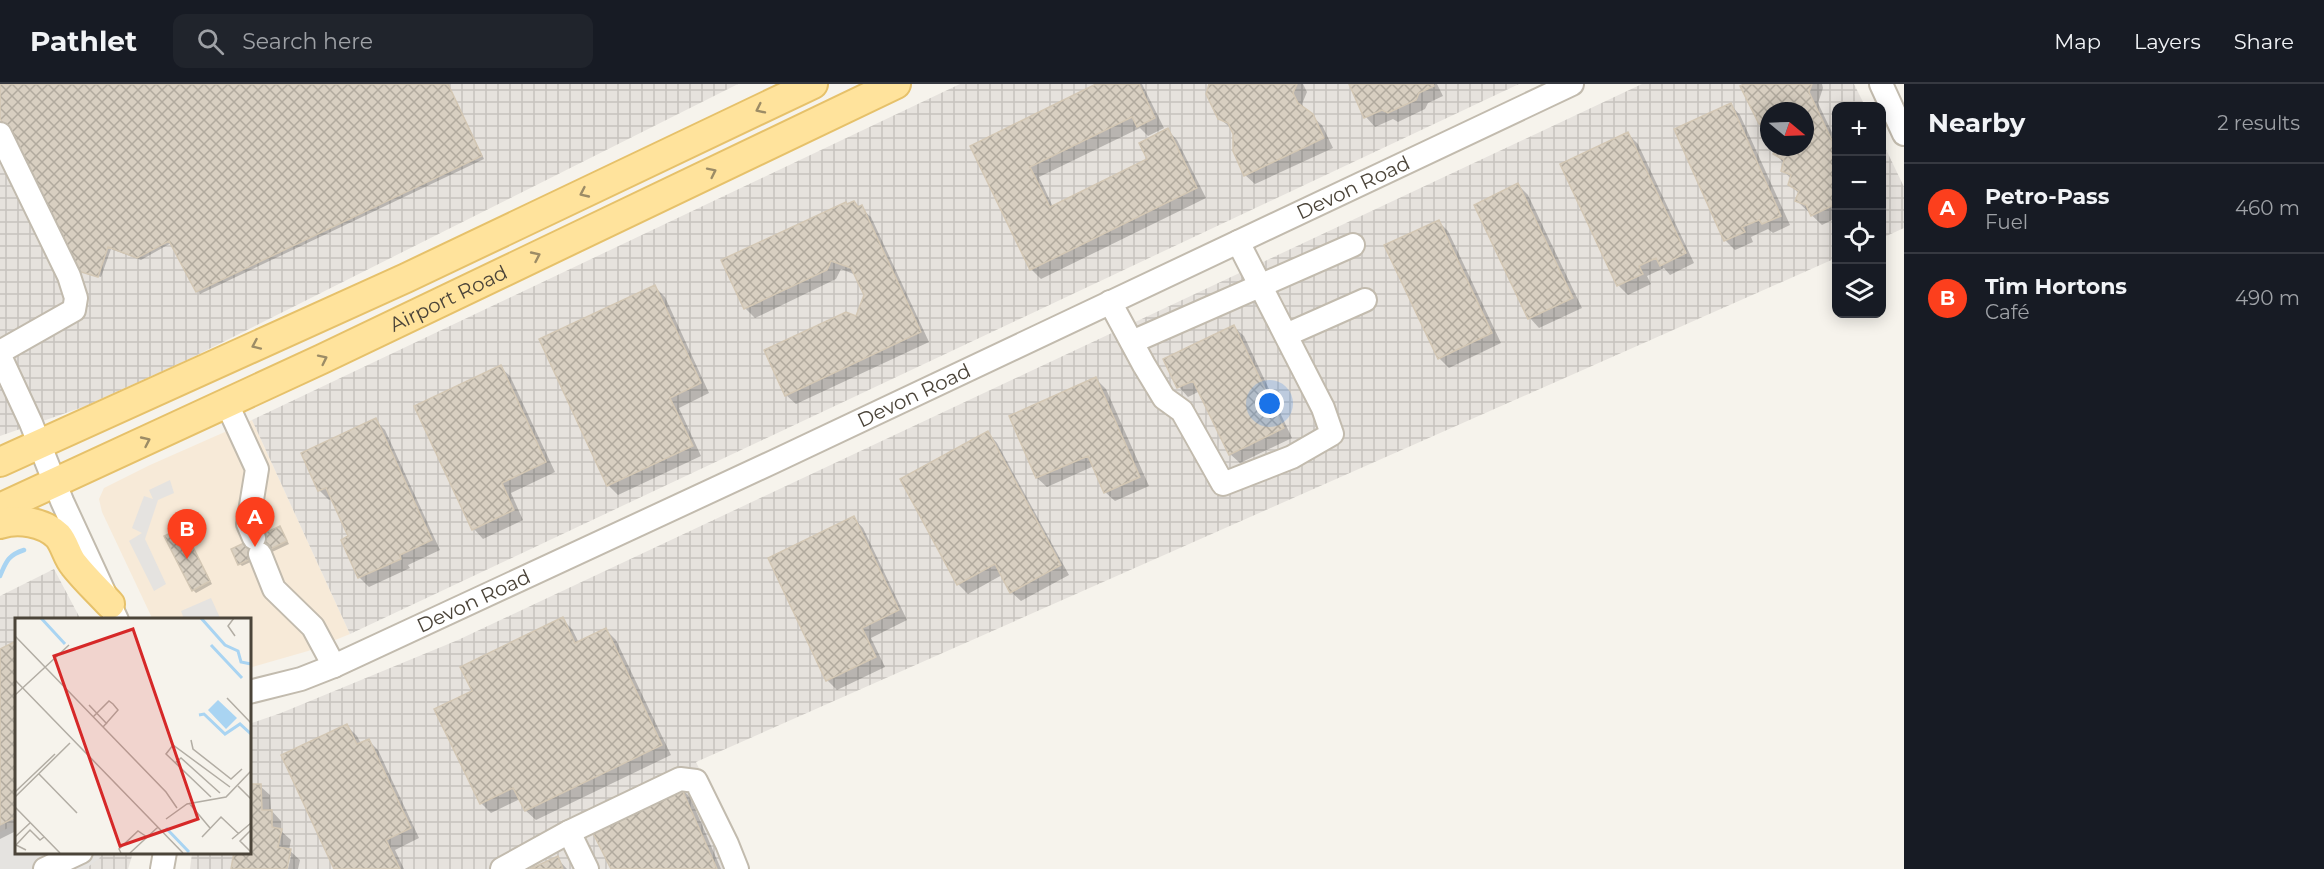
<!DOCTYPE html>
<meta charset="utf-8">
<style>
:root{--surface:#171b24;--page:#20242c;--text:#f1f3f6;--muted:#9ea1a6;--line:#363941;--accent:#fc3f1d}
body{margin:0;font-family:Montserrat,sans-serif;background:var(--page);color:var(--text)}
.controls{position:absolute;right:18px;top:18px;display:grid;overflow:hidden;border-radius:12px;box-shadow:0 3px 15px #0003}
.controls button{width:54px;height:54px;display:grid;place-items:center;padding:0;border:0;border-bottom:2px solid var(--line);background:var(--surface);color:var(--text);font:30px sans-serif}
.compass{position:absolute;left:1760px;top:18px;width:54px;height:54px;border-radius:50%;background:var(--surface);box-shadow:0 3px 15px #0003;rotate:109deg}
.you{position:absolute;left:1270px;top:320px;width:21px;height:21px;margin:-15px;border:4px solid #fff;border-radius:50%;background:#1a73e8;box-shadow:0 0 0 9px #1a73e833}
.badge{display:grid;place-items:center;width:39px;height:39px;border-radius:50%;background:var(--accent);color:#fff;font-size:20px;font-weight:700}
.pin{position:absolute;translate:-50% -50px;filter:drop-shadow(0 2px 3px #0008)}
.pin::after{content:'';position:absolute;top:32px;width:21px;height:18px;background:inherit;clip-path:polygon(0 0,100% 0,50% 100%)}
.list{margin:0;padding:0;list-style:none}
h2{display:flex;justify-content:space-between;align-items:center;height:78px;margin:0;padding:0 24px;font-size:26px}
h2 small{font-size:20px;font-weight:400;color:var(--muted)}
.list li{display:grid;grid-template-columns:39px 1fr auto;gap:18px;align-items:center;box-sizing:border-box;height:90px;padding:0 24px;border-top:2px solid var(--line)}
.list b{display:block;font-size:22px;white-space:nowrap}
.list p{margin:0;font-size:20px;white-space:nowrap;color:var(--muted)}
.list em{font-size:20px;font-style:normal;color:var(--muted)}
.icon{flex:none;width:33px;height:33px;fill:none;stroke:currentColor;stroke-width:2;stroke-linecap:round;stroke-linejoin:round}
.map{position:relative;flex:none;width:1904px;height:785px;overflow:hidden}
header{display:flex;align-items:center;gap:36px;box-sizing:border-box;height:84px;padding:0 30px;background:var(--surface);border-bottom:2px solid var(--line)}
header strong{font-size:28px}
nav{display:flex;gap:33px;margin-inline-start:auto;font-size:21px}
.search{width:420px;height:54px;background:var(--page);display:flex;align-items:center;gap:15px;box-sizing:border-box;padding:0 21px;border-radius:12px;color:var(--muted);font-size:22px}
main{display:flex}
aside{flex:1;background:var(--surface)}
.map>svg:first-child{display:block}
</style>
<header>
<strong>Pathlet</strong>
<div class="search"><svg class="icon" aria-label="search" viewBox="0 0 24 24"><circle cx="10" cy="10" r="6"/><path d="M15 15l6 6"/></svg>Search here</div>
<nav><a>Map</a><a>Layers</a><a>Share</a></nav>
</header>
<main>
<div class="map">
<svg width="1904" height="785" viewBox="0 0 1904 785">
<defs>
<pattern id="industrial-grid" width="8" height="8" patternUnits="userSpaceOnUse" patternTransform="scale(1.5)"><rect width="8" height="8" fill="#e6e2dd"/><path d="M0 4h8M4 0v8" fill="none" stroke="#c7c3be"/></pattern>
<pattern id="building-cross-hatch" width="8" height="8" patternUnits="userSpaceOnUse" patternTransform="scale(1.5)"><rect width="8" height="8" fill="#d8cfc1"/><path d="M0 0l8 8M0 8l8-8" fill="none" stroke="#b1aa9e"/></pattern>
</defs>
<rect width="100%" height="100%" fill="#f6f3ec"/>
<path fill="#f7ead8" d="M252,336L350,550L308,567L249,584V536H153L102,428L99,415L104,404L150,381Z"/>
<path fill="url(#industrial-grid)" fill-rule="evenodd" d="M0,0H738L187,276L83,323L0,352Z
M960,0H1519L350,550L252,336Z
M1642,0H1854L1865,22H1836V174L696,678L746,785H190L192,769L249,768V640L281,629L458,556ZM1769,27H1805V63H1769Z
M1882,57L1904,103V144L1882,154Z
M54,485L81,536H16V768L133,769L128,785H0V512Z"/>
<path fill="#e5e3e0" d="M170,396L174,409L158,416L145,455L166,500L154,507L129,457L142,449L132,444L144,412L153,415L149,406Z
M211,514L221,536H182L184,535L181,527Z
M16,740V768L97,769L100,774L85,785H0V748Z"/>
<path fill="#0003" d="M0,0H448L484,75L200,210L171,159L141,176L111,165L101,193L72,184L0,30Z
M1099,0H1142L1164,44L1148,52L1140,44L1039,93L1053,123L1149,76L1168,46L1177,56L1206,114L1041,195L1032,186L972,63Z
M1210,0H1303L1307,8L1302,20L1305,26L1322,41L1333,64L1255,100L1245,91L1233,46L1219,34Z
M1351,0H1437L1443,12L1428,19L1425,25L1398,38L1393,35L1375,43L1366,33Z
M1748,0H1822L1823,4L1818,19L1836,57V134L1822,141L1797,117L1799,110L1790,100L1791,95L1783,86L1785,80L1775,70V63H1805V27H1769V48L1760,39Z
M1731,21L1740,31L1790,141L1773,149L1768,145L1751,153L1753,158L1735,166L1725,156L1676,46Z
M1628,50L1638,60L1694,179L1670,191L1664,184L1647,192L1651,200L1628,211L1618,201Z
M1518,101L1528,111L1582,224L1539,244L1530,234L1476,122Z
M854,118L871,133L929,258L796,320L786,311L857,234L865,211L856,191L841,185L836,195L755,234L745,224L847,121Z
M1438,137L1448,147L1501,259L1449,284L1439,274Z
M655,203L665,213L709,309L679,324L701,372L618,411L608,401Z
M1234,243L1244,252L1292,354L1240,379L1230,370L1200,307L1188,313L1179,303L1165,275Z
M500,283L510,292L555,388L511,409L523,436L483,455L474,445Z
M1096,295L1106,305L1149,402L1115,417L1105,408L1094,382L1047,403L1037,394L1011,333Z
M375,336L385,346L440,466L408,481L410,484L369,503L360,494L343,456L350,453L331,415L329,416L319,406Z
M988,349L997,359L1069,491L1021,517L1011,508L1002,491L968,510L958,500Z
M854,434L863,444L907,536L871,554L885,583L837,606L827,596L770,474Z
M280,444L289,460L242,482L240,480Z
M185,448L212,500L196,509L193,506Z
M562,535L572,545L579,559L606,546L616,556L671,671L536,736L526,727L520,715L491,729L481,719L474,608Z
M16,559V747L0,755V567Z
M347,642L357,652L361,660L368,656L378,666L419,754L395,766L404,785H336Z
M249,702H260L270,711L271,726L281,737V747L291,756L289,766L300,776L298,785H288L291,772H288L285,785H232L249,768Z
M680,703L690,713L721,785H613Z
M557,774L567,785H534Z"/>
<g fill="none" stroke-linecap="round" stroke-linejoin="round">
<path stroke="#a9d4f2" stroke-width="4.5" d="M0,492C6,478 8,471 24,466"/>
</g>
<path fill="url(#building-cross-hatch)" stroke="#d3c7b4" stroke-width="1.5" d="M0,0H448L482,72L196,208L169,157L137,174L108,163L98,193L71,185L0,34Z
M1096,0H1139L1155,34L1137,43L1132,33L1030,83L1050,123L1147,75L1139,59L1168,44L1197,104L1030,186L970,62Z
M1209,0H1297L1293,9L1298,19L1313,30L1324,54L1244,92L1233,67V50L1228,39L1218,35L1206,10Z
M1349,0H1433L1434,2L1419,9L1416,16L1388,29L1382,26L1364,34Z
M1744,0H1812L1809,8L1836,65V120L1811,132L1806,121L1795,117L1799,107L1788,101L1791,91L1781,87L1784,76L1773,70L1776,63H1805V27H1769V44L1759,40L1740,2Z
M1731,19L1781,132L1762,140L1759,136L1742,143L1745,148L1724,157L1674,45Z
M1628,48L1686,169L1660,182L1656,174L1639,182L1643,190L1617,202L1560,80Z
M1518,99L1573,214L1528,235L1474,121Z
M854,117L858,123L862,121L921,248L785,312L764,266L846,228L856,232L864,211L851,184L831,177L827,186L744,225L721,176L846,118L847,120Z
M1439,136L1492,249L1438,275L1384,161Z
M655,201L701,299L670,314L693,362L607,402L539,255Z
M1234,241L1284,344L1229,371L1193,297L1177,304L1163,275Z
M501,281L546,378L502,399L514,426L472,446L414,322Z
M1096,293L1140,393L1104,409L1088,372L1036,394L1009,332Z
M376,334L432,456L400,471L401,475L358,494L341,456L348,452L326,404L318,407L301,369Z
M988,347L1061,481L1010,509L995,480L957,501L900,395Z
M854,432L899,526L862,544L876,573L826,597L768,474Z
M280,442L287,457L238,481L231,465Z
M183,443L210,497L192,507L164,452Z
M563,533L575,559L606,544L662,661L525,727L513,704L480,720L434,625L472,607L460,583Z
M16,557V733L0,741V565Z
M347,640L357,660L369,655L411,744L386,756L400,785H334L281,671Z
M249,700H261L262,726H272V743L282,745L278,763L291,765L287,785H231L234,768H249Z
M680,701L717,785H611L590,743Z
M558,772L563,785H530Z"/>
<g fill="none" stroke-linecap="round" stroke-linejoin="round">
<defs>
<g id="minor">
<path d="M1881,0L1904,50"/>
<path d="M0,50L69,192L76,214L74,226L0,268"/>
<path d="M1110,218L1144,281L1164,314L1182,327L1223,400L1292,373L1332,350L1323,324L1238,158"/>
<path d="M1286,251L1365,216"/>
<path d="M1132,258L1353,161"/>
<path d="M0,272L31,339L62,417L117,536"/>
<path d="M227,320L257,385L248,440L254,454"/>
<path d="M260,470L274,505L313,543L334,582"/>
<path id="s1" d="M249,608L301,595L334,582L773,378L1572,0"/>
<path d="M569,748L587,785"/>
<path d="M45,785L81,768"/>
<path d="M162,785L165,768"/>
<path d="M502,785L569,748L680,695L696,697L727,760L737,785"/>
</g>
<g id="major">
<path d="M0,378L406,194L813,0"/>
<path id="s2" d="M0,424L322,275L896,0"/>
<path d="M0,440C18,434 44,438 58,452C65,460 67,473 74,481C85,495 98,507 110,520"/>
</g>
</defs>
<use href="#minor" stroke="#c2bbae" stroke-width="26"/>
<use href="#major" stroke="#e6c16a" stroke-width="32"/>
<use href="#minor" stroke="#fff" stroke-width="22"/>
<use href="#major" stroke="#ffe39c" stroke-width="28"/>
</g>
<defs><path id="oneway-chevron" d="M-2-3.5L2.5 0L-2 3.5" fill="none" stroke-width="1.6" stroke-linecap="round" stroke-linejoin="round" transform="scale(1.5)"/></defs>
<g stroke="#9c8c66">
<use href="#oneway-chevron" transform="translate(760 25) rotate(154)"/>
<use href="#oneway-chevron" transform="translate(712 88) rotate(-26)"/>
<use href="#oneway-chevron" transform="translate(584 109) rotate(155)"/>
<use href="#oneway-chevron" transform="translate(536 172) rotate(-25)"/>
<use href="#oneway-chevron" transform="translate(256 261) rotate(156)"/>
<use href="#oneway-chevron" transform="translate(323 275) rotate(-26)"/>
<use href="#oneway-chevron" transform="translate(146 357) rotate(-25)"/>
</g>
<g text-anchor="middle" stroke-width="4.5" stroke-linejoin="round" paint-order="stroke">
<g font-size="20" fill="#4b4439" stroke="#fff">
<text dy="7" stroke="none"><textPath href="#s1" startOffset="1215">Devon Road</textPath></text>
<text dy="7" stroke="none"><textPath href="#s2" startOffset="495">Airport Road</textPath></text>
<text dy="7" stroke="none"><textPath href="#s1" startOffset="729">Devon Road</textPath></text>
<text dy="7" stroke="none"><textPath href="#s1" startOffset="243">Devon Road</textPath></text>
</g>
</g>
<g transform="translate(15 534)">
<rect width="236" height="236" fill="#f6f3ec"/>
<path d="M203,82L222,100L211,111L193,92Z" fill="#a9d4f2"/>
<path fill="none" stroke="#a9d4f2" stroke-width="3" d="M26,0L50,26M186,0L210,27L223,33L226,44L236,46M196,27L227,60M184,97L189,96L210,116L225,106L236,116M151,210L174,234"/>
<path fill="none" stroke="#b2ada4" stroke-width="1.5" d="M219,0L213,8L220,18M0,18L151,174L162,190M0,62L168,235M0,77L54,27M212,80L236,105M74,87L92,106M78,99L94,83L98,86L103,92L88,109M176,122L178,131L216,161L227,151M160,145L166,140L205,175M24,156L62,195M223,168L236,181M0,174L40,136M0,179L55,125M196,179L151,136L158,127L215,169M174,185L195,210M0,189L45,235M151,201L172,186L211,179L236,153M236,212L225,223L236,234M0,219L15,205M187,219L206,199L224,216M217,221L236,205M11,232L1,227L15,212L25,222L29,219M106,235L104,231L123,213L132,219M115,235L143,209"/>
<path fill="#d62828" fill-opacity="0.15" stroke="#d62828" stroke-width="3" d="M118,11L183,201L105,228L39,38Z"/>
<rect width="236" height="236" fill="none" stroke="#4b4439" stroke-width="3"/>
</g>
</svg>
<div class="controls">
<button>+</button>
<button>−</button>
<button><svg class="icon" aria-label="locate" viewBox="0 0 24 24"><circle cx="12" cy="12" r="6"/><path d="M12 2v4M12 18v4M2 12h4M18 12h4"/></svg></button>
<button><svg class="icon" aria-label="layers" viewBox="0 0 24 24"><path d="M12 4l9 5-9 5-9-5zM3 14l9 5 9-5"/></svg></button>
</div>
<svg class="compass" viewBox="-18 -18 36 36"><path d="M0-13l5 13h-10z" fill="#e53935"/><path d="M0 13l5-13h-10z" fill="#9ea1a6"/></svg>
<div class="you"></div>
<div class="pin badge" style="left:255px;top:463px">A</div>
<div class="pin badge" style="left:187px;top:475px">B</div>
</div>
<aside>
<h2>Nearby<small>2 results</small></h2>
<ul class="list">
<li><span class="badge">A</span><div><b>Petro-Pass</b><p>Fuel</p></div><em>460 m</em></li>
<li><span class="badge">B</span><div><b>Tim Hortons</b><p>Café</p></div><em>490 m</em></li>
</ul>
</aside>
</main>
